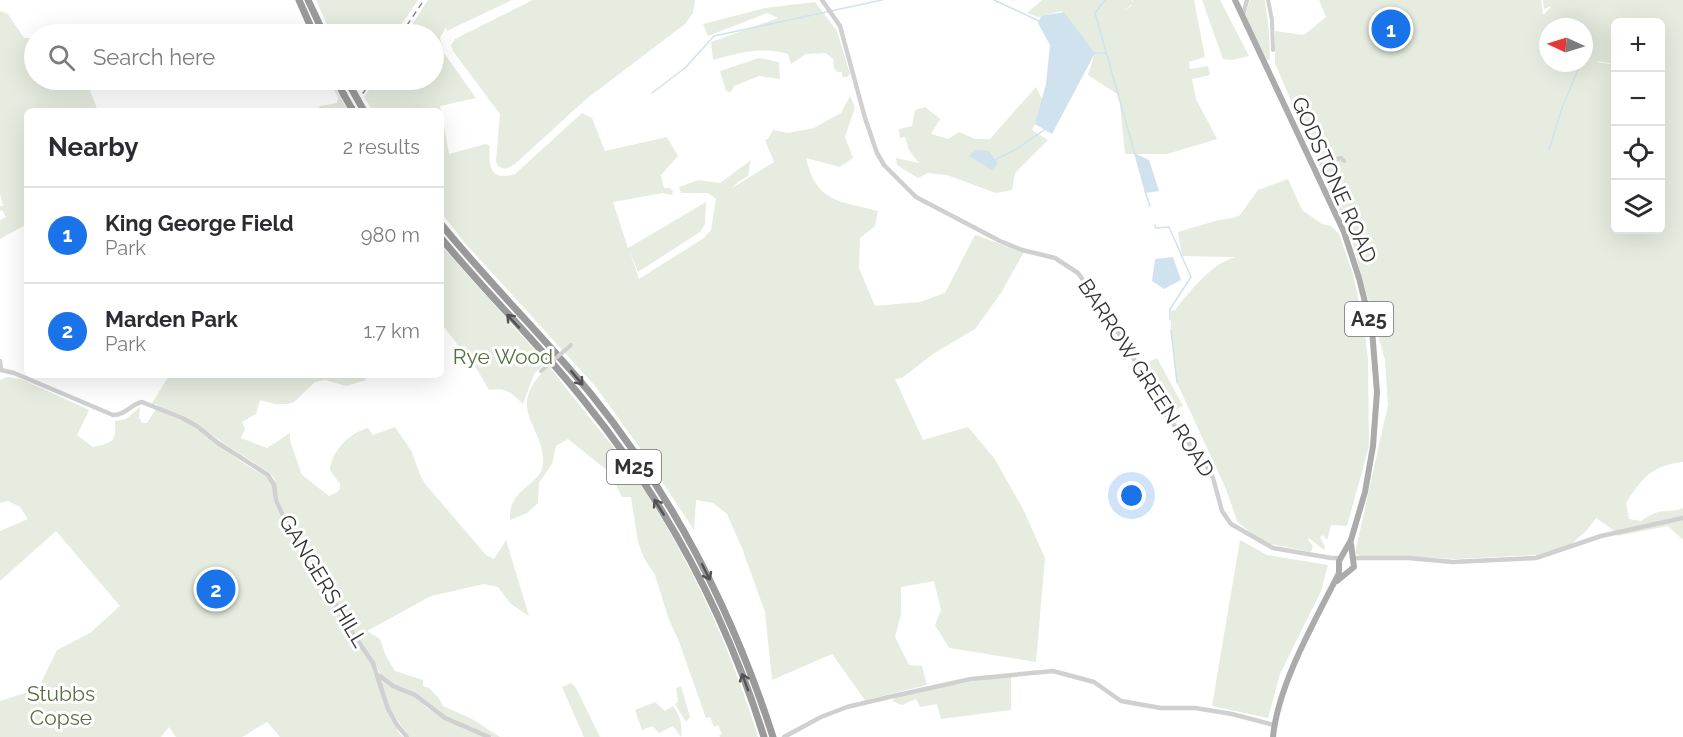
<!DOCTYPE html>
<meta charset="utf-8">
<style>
:root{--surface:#fff;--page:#f2f2f3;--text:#2b2b33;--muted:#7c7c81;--line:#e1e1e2;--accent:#1a73e8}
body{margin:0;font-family:Raleway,sans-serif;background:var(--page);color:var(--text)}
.controls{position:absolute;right:18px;top:18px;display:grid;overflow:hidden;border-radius:9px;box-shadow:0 6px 24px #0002}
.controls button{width:54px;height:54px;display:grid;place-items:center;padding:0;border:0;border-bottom:2px solid var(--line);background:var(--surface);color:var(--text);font:30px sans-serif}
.compass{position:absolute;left:1539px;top:18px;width:54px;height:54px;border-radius:50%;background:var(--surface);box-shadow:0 6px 24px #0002;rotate:274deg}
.you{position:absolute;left:1132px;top:496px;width:21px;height:21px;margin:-15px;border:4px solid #fff;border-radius:50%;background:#1a73e8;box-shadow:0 0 0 9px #1a73e833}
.badge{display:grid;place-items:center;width:39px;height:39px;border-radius:50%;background:var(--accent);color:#fff;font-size:20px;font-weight:700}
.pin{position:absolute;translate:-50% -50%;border:3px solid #fff;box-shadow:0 2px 6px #0006}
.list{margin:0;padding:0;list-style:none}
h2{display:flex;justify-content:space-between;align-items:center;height:78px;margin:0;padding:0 24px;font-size:26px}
h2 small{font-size:20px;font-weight:400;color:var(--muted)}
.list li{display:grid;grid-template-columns:39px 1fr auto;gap:18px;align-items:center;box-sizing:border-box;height:96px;padding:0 24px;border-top:2px solid var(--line)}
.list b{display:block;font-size:22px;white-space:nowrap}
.list p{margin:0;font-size:20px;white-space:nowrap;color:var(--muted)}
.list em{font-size:20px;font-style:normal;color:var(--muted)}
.icon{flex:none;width:33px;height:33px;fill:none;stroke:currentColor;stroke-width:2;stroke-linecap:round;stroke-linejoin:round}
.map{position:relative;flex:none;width:1683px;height:737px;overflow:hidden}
.search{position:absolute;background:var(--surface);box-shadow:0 6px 24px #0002;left:24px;top:24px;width:420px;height:66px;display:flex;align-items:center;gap:15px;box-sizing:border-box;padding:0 21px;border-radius:33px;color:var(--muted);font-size:22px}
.panel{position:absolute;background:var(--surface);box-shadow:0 6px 24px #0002;left:24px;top:108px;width:420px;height:270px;border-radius:9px}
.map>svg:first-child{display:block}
</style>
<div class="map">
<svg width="1683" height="737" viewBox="0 0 1683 737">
<rect width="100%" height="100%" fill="#fff"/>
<path fill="#e6ecdf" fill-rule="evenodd" d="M316,0H418L395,34H331Z
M428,0H512L447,31L446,27L440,38L444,53L476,98L440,106L449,154L486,144L490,146C488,166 490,182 515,174L582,113L592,118L605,151L667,137L678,156L661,175L664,188H670L673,191L672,195L663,193L613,202L628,248L706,202L705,224L700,232L638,272L629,249L639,279L704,238L711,230L716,199L708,193H681L679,187L699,180L720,183L751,160L748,176L738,182L732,188L774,162L765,140L768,139L773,130L788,133L814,128L841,113L850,96L855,107L845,137L853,158L840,167L806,158C816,203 840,201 878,211L875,226L860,238L859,268L875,306L920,302L945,293L975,235L1024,252L1001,293L975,329L933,354L902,378L895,379L923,440L968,427L994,458L1023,509L1045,558L1036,662L949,648L935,625L941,610L934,581L901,587V614L895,637L909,665L922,666L927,685L865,700L832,654L772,680L765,612L742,548L727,514L713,503L696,500L694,530L640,448L596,387L464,242L441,212V111H373L364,97L376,80H434V34H406Z
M533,0H695L693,13L685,24L585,100L515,164L505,169L498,166L496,161L500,114L453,51L451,45L455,39Z
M1042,0H1132V4L1123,11L1131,6L1133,0H1194L1205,57L1189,62L1190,69L1208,66L1210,75L1192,79L1196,99L1217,139L1167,154H1125L1119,95L1088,75L1095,53L1062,11L1038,17L1027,13Z
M1202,0H1220L1249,56L1232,60L1223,59Z
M1250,0H1265L1269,32L1270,59L1267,61L1247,21L1246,14Z
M1319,0H1541L1543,15L1552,6L1544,9L1543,0H1683V462C1651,466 1643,477 1626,503L1629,519L1641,521C1648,516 1655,512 1664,511C1672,510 1675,512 1683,508V540L1668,526L1617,536L1613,530L1596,518L1587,530L1568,547L1537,555L1455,559L1395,556L1362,557L1355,553L1388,405L1385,360L1350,234L1315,155V141L1313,153L1275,63V31L1304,35L1326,17ZM1616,22H1660V230H1616L1615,65L1597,62V61L1615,64ZM1548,27H1584V63H1548Z
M815,2L837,31L850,74L847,77H842V72H837L834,68L833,59L826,53L806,54L791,64L788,54C762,46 738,53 713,60L711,42L778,18L767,13L708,36L703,24L765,8Z
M0,11L8,14L24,38H34V80H86L98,111H27V224L0,239V220L6,217L2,210L0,211V206H3L0,194Z
M759,58L779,62L780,79L759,76L734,86L731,92L726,91L720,71Z
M329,80H331L347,109L346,111H317L320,106L337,103L338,98Z
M1036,87L1045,105L1032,130L1048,140L1015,173L1012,190L996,193L947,175L928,173L918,178L897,165L896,158L919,163L909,150L905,137L900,138L899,129L912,126L915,110L925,107L940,119L931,134L948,139L959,132L975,139H990Z
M1288,179L1302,210L1322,224L1331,226L1339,234L1353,274L1364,325L1368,360L1369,446L1347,526L1331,525L1327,540L1323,535L1320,537L1325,547L1324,550L1309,538L1308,540L1313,546L1311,552L1271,544L1253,535L1237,521L1226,489L1177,383L1171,330V311L1175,310C1191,290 1210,265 1235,257L1182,256L1178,232L1219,220L1233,218L1240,215L1258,190Z
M441,245L546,363L534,374L523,404C511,393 507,387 489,390L478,371L441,323Z
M1157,358L1183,406L1170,412L1146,363Z
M549,366C577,404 609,439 636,478C689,557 730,646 758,737H720L719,735L722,734L718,725L714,727L710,717L706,718L678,639L669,620L655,575L644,558L638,542L631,497H622L617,487L613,475L568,439L556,446L552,464L539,483L538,503L527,513L510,520C509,491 530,490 542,470C551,428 499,412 549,366Z
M166,375H363L366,380L346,386L325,380L315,382L294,402L289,404H275L260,400L256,414L242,422L245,429L241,438L267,448L290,433V441L302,475L329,496L336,493L340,489V484L330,470C332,451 349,433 368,428L373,435L395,427L412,452L420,475L426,485L486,555L494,559L506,540L529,616L511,604L498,587L484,584L431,596L367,631L380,639L386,656L395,671L423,680V686L429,688L438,697L443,706L472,719L500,737H493L446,718L415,694L394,686L382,677L374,661L342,614L308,548L285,518L278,498L274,478L270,473L226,445L195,422L157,407V404L151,405L168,377Z
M7,377L21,379L89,410L77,435L93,447C114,442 116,442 115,421L126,419L140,407L139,418L143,423H147L156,409L196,427L240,461L268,478L273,484L274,502L281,518L287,529L306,551L341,619L372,664L387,711L399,733L403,737H280L267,722L242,737H176L169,727L161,737H0V701L38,689L57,650L90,633L120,606L56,531L0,581V531L28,519L20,507L8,501L0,503V380Z
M1240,540L1267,555L1328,565L1321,591L1280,674L1268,718L1212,706Z
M996,677H1011V710L941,719L937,704L920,707L916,699L902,705L892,701L897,696Z
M381,679L414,696L427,708L445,719L487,737H410C397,720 382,701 381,679Z
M571,683L576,688L600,737H584L562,687Z
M681,686L690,717L686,722L675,704L678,702L676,688Z
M655,702L665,711L673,706C680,716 683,725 681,737L673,726L659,733L653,726L642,730L635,710Z"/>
<path fill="#cfe2ee" d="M1064,12L1095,53L1052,134L1035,124L1046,84L1050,45L1038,23L1041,16Z
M976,150L989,151L998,164L992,170L969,156Z
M1134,153L1149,160L1159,191L1145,193Z
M1173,257L1181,280L1164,289L1152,281L1155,259Z"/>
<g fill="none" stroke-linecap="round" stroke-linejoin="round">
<path stroke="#cfe2ee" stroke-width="1.5" d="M994,0L1039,21
M1105,0L1095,13L1135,154
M1095,53H1106
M652,93L685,68L714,36L882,0
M1549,150L1562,108L1580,65
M995,160L1015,150L1044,130
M1145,191L1150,206
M1155,225L1156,228L1169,227L1191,277L1170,309V320
M1171,330L1177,383"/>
<path stroke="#d0d0d0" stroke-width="4" d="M1268,0L1272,20L1273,50
M1321,163L1341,158L1344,161
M541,371L548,365"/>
<path stroke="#d0d0d0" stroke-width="4.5" d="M822,0L840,26L865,118L877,153L884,165L916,197L1000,241L1022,250L1055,258L1078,273L1107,313L1167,416L1206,465L1213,478L1222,511L1231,524L1273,548L1331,558H1340
M1243,15L1247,0
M0,361L1,370L14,373L113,415C126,415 131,404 142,402L182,418L197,426L218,443L268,475L274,485L276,500L285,521L307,549L343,619L373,663L388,709L397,725L407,737
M1352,558H1408L1453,562L1536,558L1601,536L1683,518
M380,676L393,686L415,695L445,718L489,737
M784,737L821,717L847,707L889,697L971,679L1053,671L1094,682L1121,701L1161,708H1195L1232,714L1274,725"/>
<path stroke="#ababab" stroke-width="6" d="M1235,0L1344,232L1359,278L1372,330L1377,392L1373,446L1365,492L1351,540L1339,561V573C1315,621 1278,684 1273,737
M1337,581L1354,567L1351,544"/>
<path stroke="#9a9a9a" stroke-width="7" d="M299,0L314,34
M308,0L324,34
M336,80L344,95
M441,224C489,283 543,336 591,394C673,496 733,612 773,737
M441,238C487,294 540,345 585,402C665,501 726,615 764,737"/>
<path stroke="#888" stroke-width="1.5" stroke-dasharray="6 4.5" stroke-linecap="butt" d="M401,34L424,0
M351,111L372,80"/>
<path stroke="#d0d0d0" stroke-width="4" d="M548,365L571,345"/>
<path stroke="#9a9a9a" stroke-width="7" d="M350,86L364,111
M344,95L353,111"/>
</g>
<defs><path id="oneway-shaft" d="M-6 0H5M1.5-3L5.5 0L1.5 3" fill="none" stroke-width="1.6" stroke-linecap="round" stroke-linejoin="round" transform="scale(1.5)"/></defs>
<g stroke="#525252">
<use href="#oneway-shaft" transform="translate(513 321) rotate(-133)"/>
<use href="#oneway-shaft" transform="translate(577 378) rotate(50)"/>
<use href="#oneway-shaft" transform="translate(659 507) rotate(-122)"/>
<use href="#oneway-shaft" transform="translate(706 572) rotate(63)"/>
<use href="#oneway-shaft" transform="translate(745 682) rotate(-110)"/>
</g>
<g text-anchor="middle" stroke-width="6" stroke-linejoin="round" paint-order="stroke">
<g fill="#fff" stroke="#707070" stroke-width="1.5">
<rect x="1345" y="302" width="48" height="34" rx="4.5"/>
<rect x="607" y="450" width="54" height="34" rx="4.5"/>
</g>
<g font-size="20" font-weight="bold" fill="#333">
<text x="1369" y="326">A25</text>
<text x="634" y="474">M25</text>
</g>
<g font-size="21" fill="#333" stroke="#fff">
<text transform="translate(1334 180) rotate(66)" y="7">GODSTONE ROAD</text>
<text transform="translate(1146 378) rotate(57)" y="7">BARROW GREEN ROAD</text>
<text transform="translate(323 581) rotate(59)" y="7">GANGERS HILL</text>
</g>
<g font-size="21" fill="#56703f" stroke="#fff">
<text x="503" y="364">Rye Wood</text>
<text x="61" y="701">Stubbs<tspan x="61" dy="24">Copse</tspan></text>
</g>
</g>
</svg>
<div class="controls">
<button>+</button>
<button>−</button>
<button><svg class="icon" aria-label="locate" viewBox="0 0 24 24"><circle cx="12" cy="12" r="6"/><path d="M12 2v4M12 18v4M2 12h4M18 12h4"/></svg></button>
<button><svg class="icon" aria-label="layers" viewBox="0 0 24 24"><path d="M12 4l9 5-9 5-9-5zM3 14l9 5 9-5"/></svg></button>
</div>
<svg class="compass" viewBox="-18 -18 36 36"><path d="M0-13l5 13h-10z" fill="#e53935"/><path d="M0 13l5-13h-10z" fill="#7c7c81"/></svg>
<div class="you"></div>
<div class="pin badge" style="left:1391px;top:29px">1</div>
<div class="pin badge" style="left:216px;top:589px">2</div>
<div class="search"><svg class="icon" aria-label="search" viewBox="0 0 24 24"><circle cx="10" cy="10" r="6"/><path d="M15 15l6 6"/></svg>Search here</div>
<section class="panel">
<h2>Nearby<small>2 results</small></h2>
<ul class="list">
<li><span class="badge">1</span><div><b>King George Field</b><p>Park</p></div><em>980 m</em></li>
<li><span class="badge">2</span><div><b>Marden Park</b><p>Park</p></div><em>1.7 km</em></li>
</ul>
</section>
</div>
